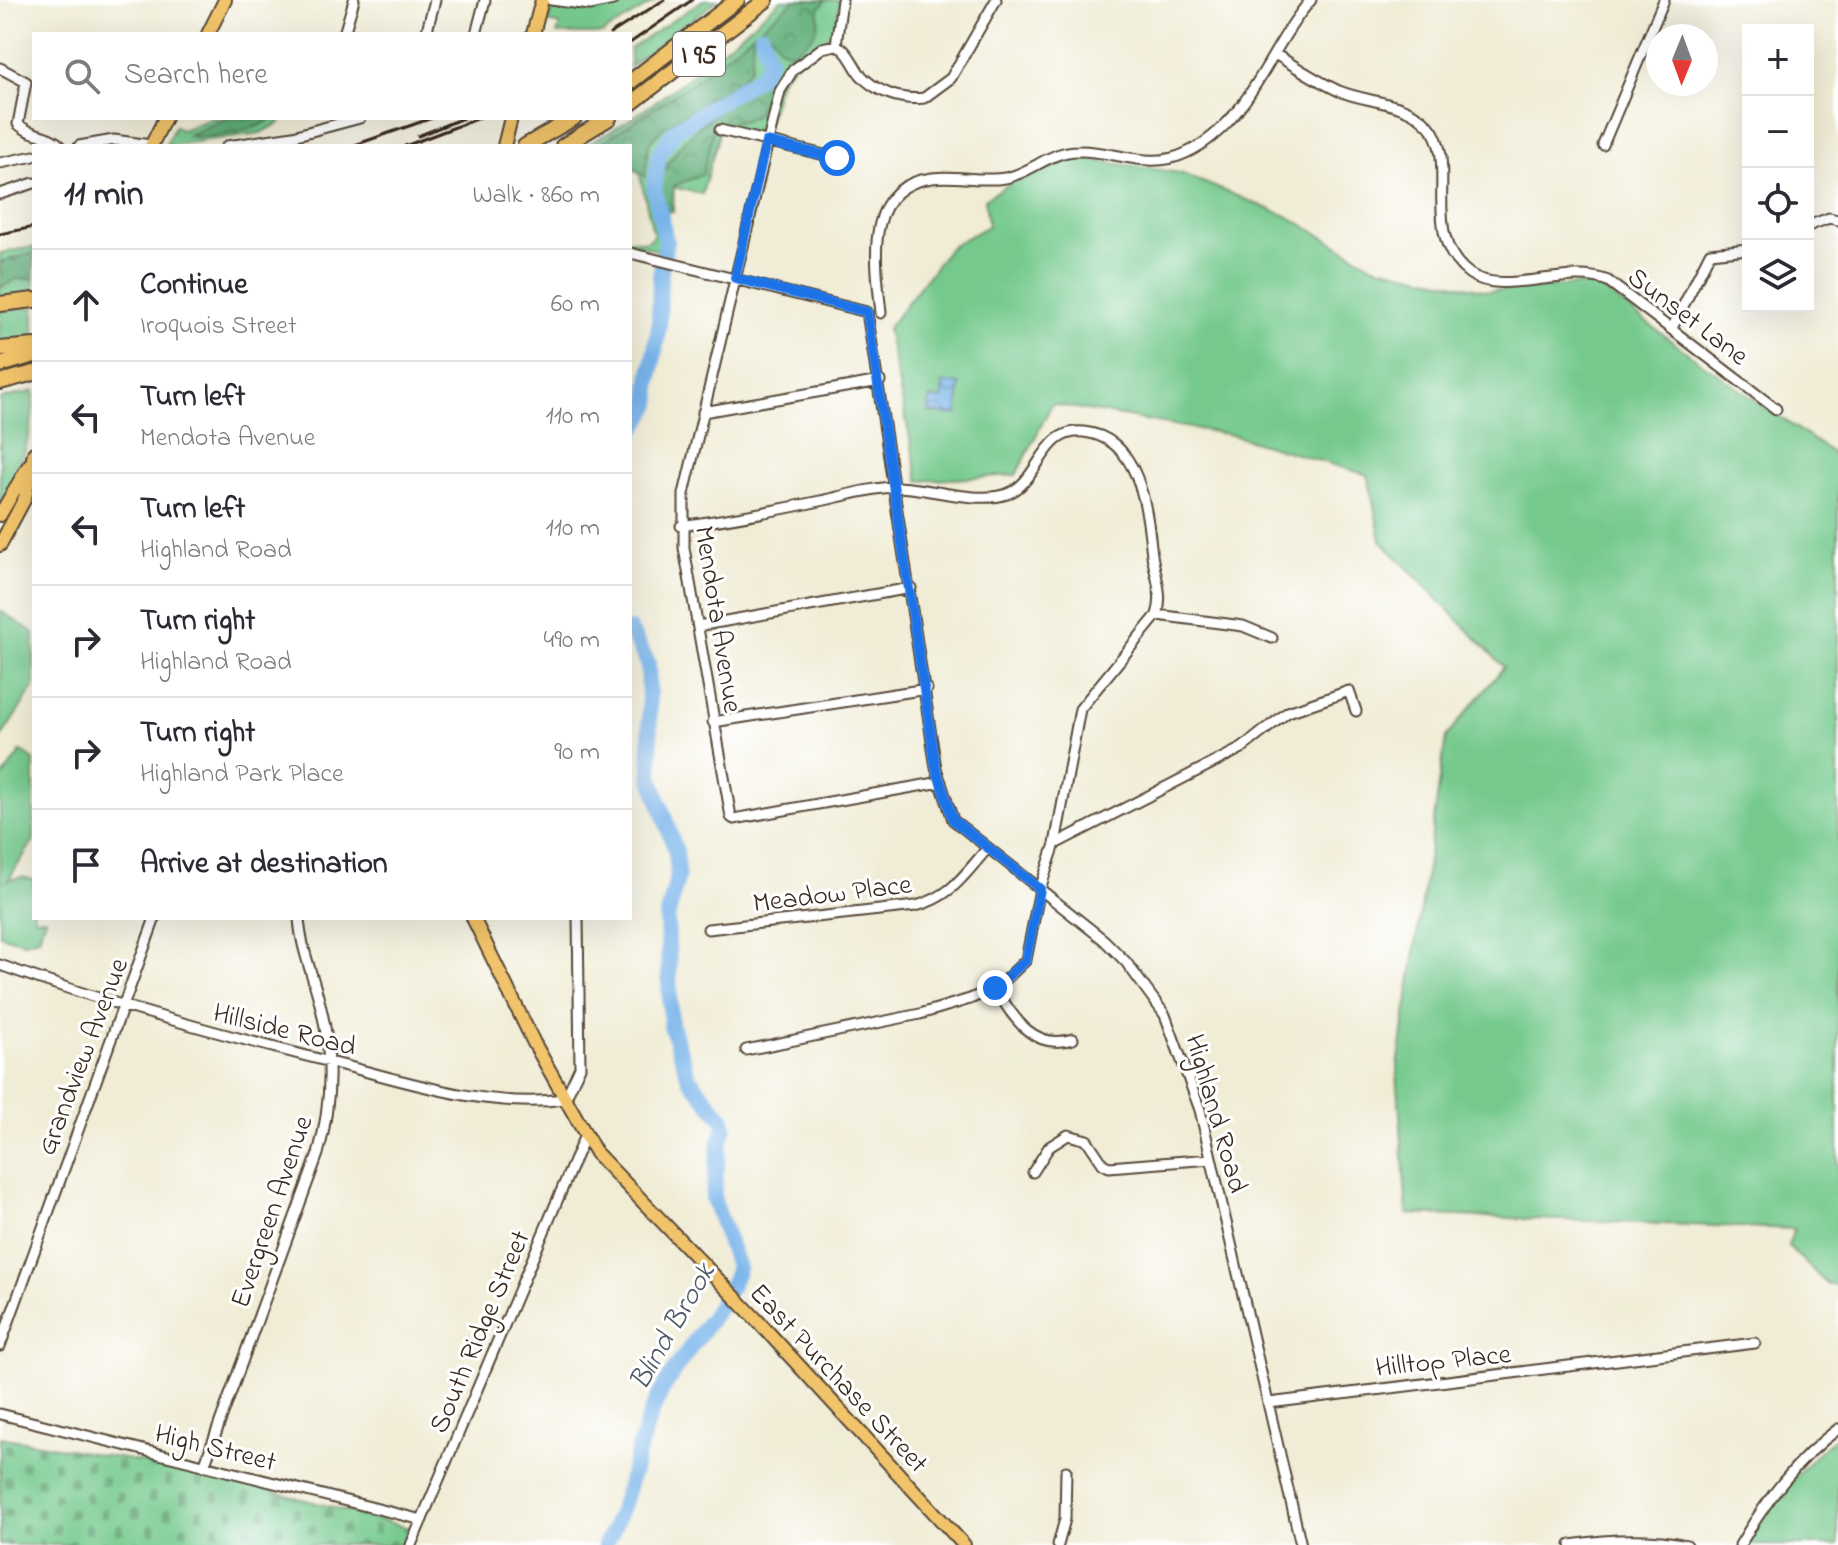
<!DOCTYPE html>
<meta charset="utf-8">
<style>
:root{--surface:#fff;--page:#f7f7f7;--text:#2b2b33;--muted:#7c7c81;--line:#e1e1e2}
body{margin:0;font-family:"Indie Flower",sans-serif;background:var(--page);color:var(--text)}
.controls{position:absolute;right:24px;top:24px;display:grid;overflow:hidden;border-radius:0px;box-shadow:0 8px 32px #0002}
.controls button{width:72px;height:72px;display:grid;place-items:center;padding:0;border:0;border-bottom:2px solid var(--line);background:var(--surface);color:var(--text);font:40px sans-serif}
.compass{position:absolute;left:1646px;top:24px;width:72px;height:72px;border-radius:50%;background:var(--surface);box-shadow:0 8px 32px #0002;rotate:181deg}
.stop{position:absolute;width:24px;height:24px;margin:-18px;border:6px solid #1a73e8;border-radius:50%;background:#fff}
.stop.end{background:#1a73e8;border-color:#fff;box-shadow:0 2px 8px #0008}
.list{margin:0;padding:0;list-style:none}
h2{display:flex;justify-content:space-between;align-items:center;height:104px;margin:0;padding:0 32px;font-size:34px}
h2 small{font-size:26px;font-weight:400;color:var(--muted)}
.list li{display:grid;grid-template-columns:52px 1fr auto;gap:24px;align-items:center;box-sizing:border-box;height:112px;padding:0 32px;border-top:2px solid var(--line)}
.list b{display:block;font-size:30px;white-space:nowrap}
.list p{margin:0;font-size:26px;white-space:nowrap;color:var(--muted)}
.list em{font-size:26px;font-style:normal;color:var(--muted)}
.icon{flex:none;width:44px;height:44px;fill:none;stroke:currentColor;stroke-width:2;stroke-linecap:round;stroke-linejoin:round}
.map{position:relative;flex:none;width:1838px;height:1545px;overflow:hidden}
.search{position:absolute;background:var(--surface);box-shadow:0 8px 32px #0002;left:32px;top:32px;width:600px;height:88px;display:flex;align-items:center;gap:20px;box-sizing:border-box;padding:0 28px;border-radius:0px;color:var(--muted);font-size:30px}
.panel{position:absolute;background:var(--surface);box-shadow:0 8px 32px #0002;left:32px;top:144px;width:600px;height:776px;border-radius:0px}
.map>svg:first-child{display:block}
</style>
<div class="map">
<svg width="1838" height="1545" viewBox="0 0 1838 1545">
<defs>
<pattern id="forest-crowns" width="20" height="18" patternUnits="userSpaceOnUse" patternTransform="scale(2)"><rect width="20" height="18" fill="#5fad78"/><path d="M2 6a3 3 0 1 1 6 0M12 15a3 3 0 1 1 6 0" fill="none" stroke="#508d62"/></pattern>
<pattern id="cemetery-stones" width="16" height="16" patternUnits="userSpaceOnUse" patternTransform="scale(2)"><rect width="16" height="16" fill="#74c98d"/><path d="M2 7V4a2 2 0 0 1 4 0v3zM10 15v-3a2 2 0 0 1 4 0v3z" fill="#60a373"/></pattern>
<pattern id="water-waves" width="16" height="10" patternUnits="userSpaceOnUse" patternTransform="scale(2)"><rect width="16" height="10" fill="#78b4ea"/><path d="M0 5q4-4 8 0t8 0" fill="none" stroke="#6493bd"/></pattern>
</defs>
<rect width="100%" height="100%" fill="#fff"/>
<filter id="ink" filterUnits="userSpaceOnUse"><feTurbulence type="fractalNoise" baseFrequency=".0125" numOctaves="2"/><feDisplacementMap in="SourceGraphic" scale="16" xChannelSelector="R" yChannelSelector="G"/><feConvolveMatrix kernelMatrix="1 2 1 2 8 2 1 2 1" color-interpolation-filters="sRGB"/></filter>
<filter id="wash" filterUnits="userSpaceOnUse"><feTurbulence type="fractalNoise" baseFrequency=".006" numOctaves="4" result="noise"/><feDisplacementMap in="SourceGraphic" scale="32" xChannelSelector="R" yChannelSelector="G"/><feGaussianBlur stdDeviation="1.8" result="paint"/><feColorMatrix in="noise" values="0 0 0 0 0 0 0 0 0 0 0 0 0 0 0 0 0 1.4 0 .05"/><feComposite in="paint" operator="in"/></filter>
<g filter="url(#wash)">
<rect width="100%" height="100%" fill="#f0ecd5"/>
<path fill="#74c98d" stroke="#587a56" stroke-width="2" d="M629,0H657L602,34H557L560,25L547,22L553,9L596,12Z
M703,0H718L630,66V49Z
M781,0H840L835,31L793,65L780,80L764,134L721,126L702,194L673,187L667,208L671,253L630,244V240L646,242L654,236L639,172L630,168V146H585C658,107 719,53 781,0Z
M212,118H280V123L260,133L165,146L175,126L182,130Z
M1072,157L1180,173L1289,217L1374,266L1487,291L1595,284L1696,359L1838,457V1285H1828L1788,1246L1794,1229L1407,1214L1397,1073L1446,737L1504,667L1381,541L1368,475L1232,435L1052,404L1016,475L919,481L887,329L951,246L988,226L985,199L1038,166Z
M34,247V295L0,300V253Z
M34,307V339L0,341V311Z
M34,391C34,436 20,467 0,507V399Z
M1,611L34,633V687L0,739Z
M21,751L34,760V840L8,880L22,877L34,880V918H45L39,938L23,942L0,935V883L3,882L0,879V781Z
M1838,1436V1545H1746C1772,1504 1799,1466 1838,1436Z"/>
<path fill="url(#forest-crowns)" stroke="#4d6c4b" stroke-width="2" d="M795,0H826L819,9C820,35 811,40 790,53L780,48L771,34L753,37L751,67L740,80L663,128L649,144L645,177L630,166V146H597L693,82Z
M774,76C749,119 771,118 715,125L703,174L674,186L673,212L661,207C645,153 733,98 774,76Z
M228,118H271C261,130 202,141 188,135Z
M34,253V279H17L0,288V262Z"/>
<path fill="url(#cemetery-stones)" stroke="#587a56" stroke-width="2" d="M0,1437L210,1474L412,1529L405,1545H0Z"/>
<path fill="url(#water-waves)" stroke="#5a6f84" stroke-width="2" d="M943,383L960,384L957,415L928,412L930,398L942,399Z"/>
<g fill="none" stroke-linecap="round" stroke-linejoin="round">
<path stroke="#78b4ea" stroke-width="16" d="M630,436L650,404L649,385L659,326L660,277L666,241L654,188L659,154L675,130L762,75L769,60L762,35
M605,1545C631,1499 635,1443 660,1394C683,1350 721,1316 738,1268L713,1198L720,1141L725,1128L723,1119L689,1078L671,1026L667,918L678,875L676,852L651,777L648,663L630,630"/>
</g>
</g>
<g filter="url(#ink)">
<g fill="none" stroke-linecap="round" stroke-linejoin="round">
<defs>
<path id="minor" d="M551,0L590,5L613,0
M344,34L354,0
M426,34L435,0
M476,34L485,0
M836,45L842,0
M1275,54C1296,67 1317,81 1339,91C1368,103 1407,101 1429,126C1460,161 1418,237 1470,274C1503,297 1569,264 1608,281L1776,409
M0,68L26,82L18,124C30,136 48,133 61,146
M720,130L837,158
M1603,145L1664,0
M79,146L114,140L151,145
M227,146L293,136L360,118
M0,163L34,156
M0,194L34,183
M1808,226L1829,218L1838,220
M630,253L867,312L936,768L953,820L1104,940L1126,962L1165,1015L1200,1110L1301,1545
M881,313C876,264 862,187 932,178C956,175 982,182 1005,178C1032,173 1049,151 1078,151C1115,150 1149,171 1186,153C1251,122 1267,50 1311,0
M1672,328L1710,253L1748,249
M703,412L880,381
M681,526C728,519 774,511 820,501C844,496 873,487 898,487C929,488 978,504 1007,494C1040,482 1042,427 1084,432C1141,438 1147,511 1152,555C1155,575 1164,595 1157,615L1080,709L1055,844L1040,889L1026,960L999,986L970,999L920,1014L746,1050
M1157,615L1243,626L1272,638
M698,626L911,588
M713,722L927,689
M941,782L734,819L731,817L684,548V494L780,91L793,70L822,48L836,45C849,51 852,63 860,74C875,92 902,101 924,98L951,78L996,0
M1055,844L1242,748L1288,712L1349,691L1356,711
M708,929L916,906C952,896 963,876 987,849
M0,965C111,1005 224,1035 338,1064C411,1083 489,1109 565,1099L580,1067L578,918
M995,988C1014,1018 1033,1051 1073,1039
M1033,1172L1049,1147L1068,1135L1087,1140L1103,1164L1109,1167L1211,1159
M0,1346L155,918
M1269,1403L1755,1343
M0,1414L422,1520
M204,1466L318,1154C331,1107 333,1056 321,1008C314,977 301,950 299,918
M411,1545L585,1135
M1058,1545L1065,1519L1066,1471
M1571,1545C1609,1539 1649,1537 1687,1545
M1740,1545C1766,1501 1796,1460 1838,1429"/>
<path id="major" d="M208,34L225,0
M533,34L542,0
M151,146L165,118
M504,146L511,118
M0,515L29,465
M0,545L25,498L34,453
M473,918L534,1043L596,1153L755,1318L964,1545"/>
<path id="highway" d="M630,82L737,0
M630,104L766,0
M525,146L574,118
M563,146L609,118
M0,304L34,300
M0,349L34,346
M0,365L34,355
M0,382L34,373"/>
</defs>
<use href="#minor" stroke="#564739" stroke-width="13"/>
<use href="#major" stroke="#564739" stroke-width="16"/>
<use href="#highway" stroke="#564739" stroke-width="18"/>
<use href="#minor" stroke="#fff" stroke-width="9"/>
<use href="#major" stroke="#f1c36a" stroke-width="12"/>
<use href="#highway" stroke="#f1c36a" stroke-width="14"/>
<path stroke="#3b2a1e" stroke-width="3" d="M610,34L664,0
M630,43L692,0
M418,136L463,118
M352,146L432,118
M405,146L479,118
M0,234L34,227"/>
</g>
</g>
<g fill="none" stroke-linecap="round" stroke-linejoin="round" filter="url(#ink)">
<path stroke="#1a73e8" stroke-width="10" d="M837,158L766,142L735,278L867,312L936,768L953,820L1040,889L1026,960L995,988"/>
</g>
<g text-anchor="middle" stroke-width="6" stroke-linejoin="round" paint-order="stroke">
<rect fill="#fff" stroke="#766a62" stroke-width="2" x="673" y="32" width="52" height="44" rx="6"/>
<g font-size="26" font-weight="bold" fill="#3b2a1e">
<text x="699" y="63">I 95</text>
</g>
<g font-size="28" fill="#3b2a1e" stroke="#fff">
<text transform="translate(1689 315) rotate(37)" y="10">Sunset Lane</text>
<text transform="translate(720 619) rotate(81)" y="10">Mendota Avenue</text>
<text transform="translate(832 892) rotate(-7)" y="10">Meadow Place</text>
<text transform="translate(285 1028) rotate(14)" y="10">Hillside Road</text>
<text transform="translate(81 1056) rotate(-69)" y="10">Grandview Avenue</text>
<text transform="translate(1218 1113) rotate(74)" y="10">Highland Road</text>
<text transform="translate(270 1211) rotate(-71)" y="10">Evergreen Avenue</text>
<text transform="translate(478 1331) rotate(-67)" y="10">South Ridge Street</text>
<text transform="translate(1443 1359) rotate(-6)" y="10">Hilltop Place</text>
<text transform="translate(840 1377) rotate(47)" y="10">East Purchase Street</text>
<text transform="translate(216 1446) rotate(14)" y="10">High Street</text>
</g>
<g font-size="30" font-style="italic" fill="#505a65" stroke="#fff">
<text transform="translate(671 1326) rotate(-60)" y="10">Blind Brook</text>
</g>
</g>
</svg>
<div class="controls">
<button>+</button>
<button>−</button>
<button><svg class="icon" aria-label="locate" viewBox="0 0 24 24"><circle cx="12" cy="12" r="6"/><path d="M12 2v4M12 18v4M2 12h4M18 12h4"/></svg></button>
<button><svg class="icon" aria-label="layers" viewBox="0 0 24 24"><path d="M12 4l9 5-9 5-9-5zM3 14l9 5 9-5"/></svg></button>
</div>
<svg class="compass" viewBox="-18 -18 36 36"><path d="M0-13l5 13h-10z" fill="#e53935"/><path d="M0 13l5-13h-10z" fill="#7c7c81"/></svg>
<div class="stop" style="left:837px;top:158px"></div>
<div class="stop end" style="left:995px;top:988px"></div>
<div class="search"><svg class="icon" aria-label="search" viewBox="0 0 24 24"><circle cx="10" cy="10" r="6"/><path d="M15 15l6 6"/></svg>Search here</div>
<section class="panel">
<h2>11 min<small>Walk · 860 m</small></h2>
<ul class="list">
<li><svg class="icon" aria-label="ahead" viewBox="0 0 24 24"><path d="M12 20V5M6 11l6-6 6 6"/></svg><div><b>Continue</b><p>Iroquois Street</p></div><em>60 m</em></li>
<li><svg class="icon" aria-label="left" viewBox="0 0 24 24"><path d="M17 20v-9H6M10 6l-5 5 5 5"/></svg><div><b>Turn left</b><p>Mendota Avenue</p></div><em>110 m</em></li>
<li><svg class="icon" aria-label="left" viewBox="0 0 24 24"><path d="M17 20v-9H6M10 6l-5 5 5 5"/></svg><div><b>Turn left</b><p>Highland Road</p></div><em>110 m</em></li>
<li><svg class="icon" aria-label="right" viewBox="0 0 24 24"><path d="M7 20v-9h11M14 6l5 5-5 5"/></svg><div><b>Turn right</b><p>Highland Road</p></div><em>490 m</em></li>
<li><svg class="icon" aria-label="right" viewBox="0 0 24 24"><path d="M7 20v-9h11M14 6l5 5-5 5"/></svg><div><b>Turn right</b><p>Highland Park Place</p></div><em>90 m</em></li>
<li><svg class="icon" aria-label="arrive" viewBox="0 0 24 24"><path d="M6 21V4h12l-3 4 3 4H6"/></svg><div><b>Arrive at destination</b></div></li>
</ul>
</section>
</div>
